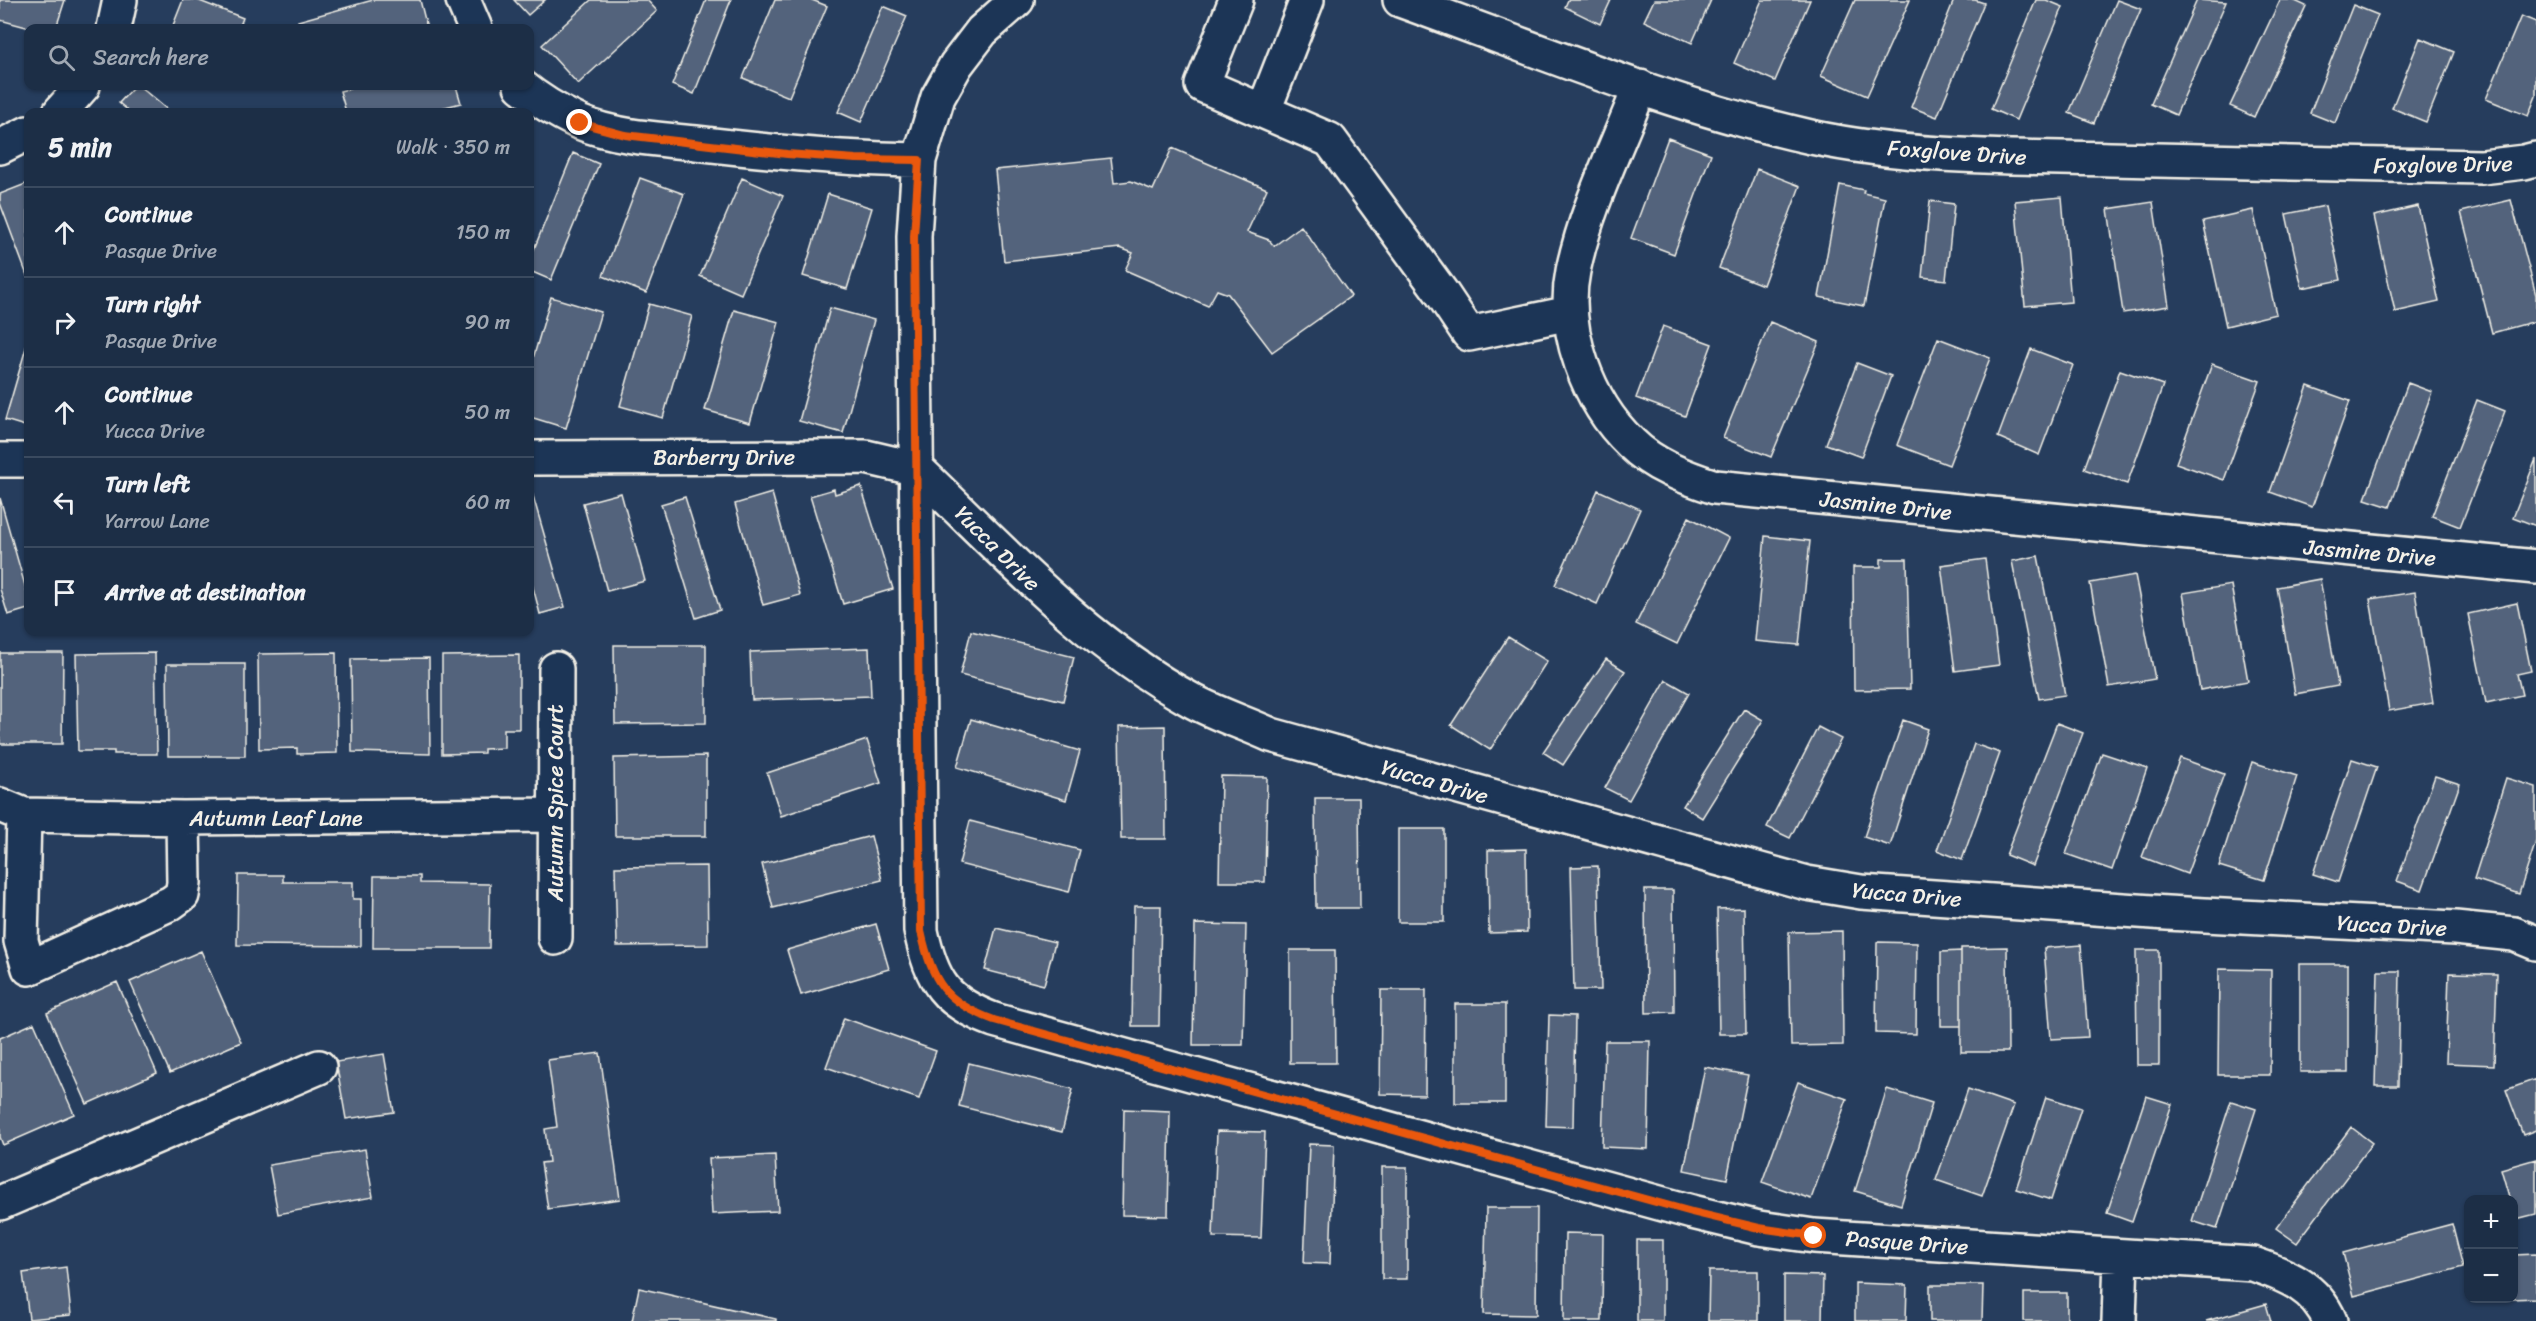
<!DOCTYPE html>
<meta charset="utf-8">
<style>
:root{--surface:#1c2e46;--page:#293a51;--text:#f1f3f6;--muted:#a0a8b3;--line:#3a4a5f}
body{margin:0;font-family:Sriracha,sans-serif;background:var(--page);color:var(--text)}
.controls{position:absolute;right:18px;bottom:18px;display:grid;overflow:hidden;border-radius:12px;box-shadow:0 2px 4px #0004}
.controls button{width:54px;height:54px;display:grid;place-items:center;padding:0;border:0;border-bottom:2px solid var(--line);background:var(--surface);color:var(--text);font:30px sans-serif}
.stop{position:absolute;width:18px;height:18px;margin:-14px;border:4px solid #ea580c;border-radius:50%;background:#fff}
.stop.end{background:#ea580c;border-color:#fff;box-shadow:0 2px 6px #0008}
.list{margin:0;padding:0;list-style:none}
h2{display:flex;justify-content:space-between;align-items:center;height:78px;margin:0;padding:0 24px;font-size:26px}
h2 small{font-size:20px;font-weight:400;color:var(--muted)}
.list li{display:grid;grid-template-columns:39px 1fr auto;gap:18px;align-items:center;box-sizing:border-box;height:90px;padding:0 24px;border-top:2px solid var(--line)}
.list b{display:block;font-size:22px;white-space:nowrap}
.list p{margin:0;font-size:20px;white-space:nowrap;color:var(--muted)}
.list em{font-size:20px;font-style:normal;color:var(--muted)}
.icon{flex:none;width:33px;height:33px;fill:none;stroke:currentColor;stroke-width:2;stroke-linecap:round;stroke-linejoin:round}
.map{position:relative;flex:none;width:2536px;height:1321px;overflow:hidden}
.search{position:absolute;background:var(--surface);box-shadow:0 2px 4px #0004;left:24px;top:24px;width:510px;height:66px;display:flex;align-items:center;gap:15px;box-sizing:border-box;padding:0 21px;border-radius:12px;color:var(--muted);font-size:22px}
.panel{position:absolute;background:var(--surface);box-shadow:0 2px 4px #0004;left:24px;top:108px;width:510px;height:528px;border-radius:12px}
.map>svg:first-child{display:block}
</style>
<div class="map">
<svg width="2536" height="1321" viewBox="0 0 2536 1321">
<rect width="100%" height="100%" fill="#263d5d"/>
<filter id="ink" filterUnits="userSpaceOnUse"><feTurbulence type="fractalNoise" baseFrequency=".0167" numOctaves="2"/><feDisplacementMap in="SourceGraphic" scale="12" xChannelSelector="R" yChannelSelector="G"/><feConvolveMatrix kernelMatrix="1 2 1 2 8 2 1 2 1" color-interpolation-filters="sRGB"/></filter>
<g filter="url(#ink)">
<path fill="#52647b" stroke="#f4f1e8" stroke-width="1.5" d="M0,0H65L56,28H30L0,20Z
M183,0H197L243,18L239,28H172Z
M373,0H420L427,28H300L298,21Z
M514,0H545L528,15Z
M591,0H647L657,11L578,84L542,45Z
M706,0H731L694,94L672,85Z
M775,0H812L827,6L789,97L743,78Z
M1568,0H1611L1600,24L1565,7Z
M1654,0H1711L1692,43L1644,21Z
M1762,0H1810L1775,81L1734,63Z
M1855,0H1910L1867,96L1821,76Z
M1954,0H1975L1984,3L1937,117L1911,107Z
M2036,0H2046L2063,7L2016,120L1991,109Z
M2117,0L2141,9L2094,123L2069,113Z
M2197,0L2226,2L2176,115L2151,104Z
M2280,0H2293L2306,6L2254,117L2230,106Z
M2353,5L2378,15L2335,123L2310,113Z
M883,6L907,16L861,122L838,112Z
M2521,16L2536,22V96L2528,116L2486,99Z
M2420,38L2454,52L2426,122L2392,108Z
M135,86H139L170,112H130L119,103Z
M360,86H456L461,103L426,112H346L340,91Z
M1668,138L1711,154L1674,254L1631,238Z
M1172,148L1267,189L1247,232L1269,240L1274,246L1301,226L1351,296L1272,352L1228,294L1217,290L1208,306L1125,270L1133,253L1120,248L1004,261L995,170L1111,158L1114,183L1131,181L1153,190Z
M573,153L599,164L551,280L530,271V259Z
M1757,169L1800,186L1763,285L1719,268Z
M640,178L684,194L646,293L603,276Z
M742,178L783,196L741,294L700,276Z
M28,183V278L0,203V194Z
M1840,185L1864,190L1863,193L1885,198L1864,306L1819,297Z
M828,194L872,208L847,289L803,276Z
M2062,197L2071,302L2025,306L2015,201Z
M2511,200L2536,295V321L2492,333L2461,212Z
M1930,201L1954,204L1946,280L1922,277Z
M2153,202L2169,306L2123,313L2108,209Z
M2325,206L2341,280L2302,288L2286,214Z
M2418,206L2439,302L2395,312L2374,216Z
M2253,210L2276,314L2226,326L2203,221Z
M551,297L601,312L566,428L530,417V369Z
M649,304L692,316L663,418L620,406Z
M830,308L874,320L843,433L799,421Z
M734,310L779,322L750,423L705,410Z
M1770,322L1819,342L1771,457L1723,438Z
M1663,326L1712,344L1685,416L1636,398Z
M1938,338L1990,358L1949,465L1897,445Z
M28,341V427L5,420Z
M2031,349L2073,365L2039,455L1998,437Z
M1857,363L1891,376L1861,457L1826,444Z
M2212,364L2260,381L2224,480L2176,463Z
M2120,370L2163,385L2127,484L2084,469Z
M2408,383L2432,392L2390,507L2365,499Z
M2308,386L2350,401L2312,507L2270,492Z
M2477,400L2505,411L2460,527L2432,516Z
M2536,459V526L2513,517Z
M861,486L893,589L843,604L810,496L834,489L835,494Z
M530,489H531L565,607L540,614L530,576Z
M1598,490L1640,509L1597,604L1555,585Z
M621,493L645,581L607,591L583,503Z
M772,493L800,595L763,605L735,504Z
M685,497L720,610L696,618L661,504Z
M0,498L28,596V609L8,615L0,589Z
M1689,517L1729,538L1677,644L1636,624Z
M1765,536L1810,541L1799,645L1755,641Z
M2038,556L2065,695L2039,699L2012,561Z
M1881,559H1907L1910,689L1854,690L1853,567H1881Z
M1985,559L1999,665L1955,671L1941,565Z
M2135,575L2155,679L2109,687L2090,583Z
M2320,579L2338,686L2295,694L2277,587Z
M2231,585L2248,681L2200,690L2183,593Z
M2415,592L2433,703L2389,711L2370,599Z
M2517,603L2531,671L2517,674L2522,695L2486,703L2468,614Z
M971,631L1074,657L1063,701L960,675Z
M1508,637L1547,661L1490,750L1451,725Z
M614,645H706V723L615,724Z
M869,648L871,696L752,700L750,652Z
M0,653H63L62,744H0Z
M155,653L157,754H114V751H78L76,654Z
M336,653L337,753L297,754V748L259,749L258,654Z
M519,655V729H504V748L484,749V753L442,754V656Z
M429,658L430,754L352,752L351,659Z
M1606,659L1625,671L1563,765L1543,752Z
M167,664H245V756H168Z
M1666,680L1689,693L1629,800L1605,788Z
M1744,709L1763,720L1702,818L1683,806Z
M971,719L1080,751L1066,800L957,767Z
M1903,720L1928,729L1890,846L1864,837Z
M2057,723L2083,733L2033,866L2006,855Z
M1165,726L1166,839H1121L1119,727Z
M1818,727L1841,739L1790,838L1767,827Z
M867,740L881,783L781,816L767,773Z
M1974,744L2000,753L1962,860L1937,850Z
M2102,753L2147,768L2112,870L2066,854Z
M706,756V836H615L614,758Z
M2180,758L2224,774L2187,874L2142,857Z
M2352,759L2377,767L2338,882L2313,874Z
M2252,762L2297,776L2264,880L2219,866Z
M1221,776L1267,777L1265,882H1219Z
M2435,776L2460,784L2422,890L2397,881Z
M2506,778L2536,787V841L2519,894L2474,879Z
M1315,798H1359L1360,908H1316Z
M970,821L1080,850L1069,892L959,864Z
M1398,829H1444V922H1398Z
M871,836L882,880L773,908L762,864Z
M1526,849L1527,932L1489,933L1488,850Z
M707,866L708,945L617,946L615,867Z
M1598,866L1601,990H1574L1571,867Z
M238,875H283V882H353V899H361V946L237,945Z
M374,876H420V883L490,884L489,948H373Z
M1645,890H1673L1674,1012L1646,1013Z
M1134,906H1161L1159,1026H1132Z
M1744,908L1746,1034H1719L1717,909Z
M876,924L889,969L801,995L787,950Z
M1195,924L1246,925L1243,1045H1193Z
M996,928L1055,942L1044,985L985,970Z
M1842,931L1843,1045L1791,1046L1789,932Z
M1877,942L1917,943L1916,1034L1876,1033Z
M2081,945L2088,1037L2051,1039L2044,948Z
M2007,947L2008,1052H1961V948Z
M1290,950H1335L1336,1063H1290Z
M2136,950H2159V1065H2137Z
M201,951L241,1042L170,1073L130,982Z
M1961,951V1026H1941V952Z
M2300,964H2348V1072H2300Z
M2219,969L2271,970L2270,1075H2218Z
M2378,971H2400L2398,1086H2375Z
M2449,973L2497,974L2494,1065L2446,1063Z
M117,982L157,1073L87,1104L47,1013Z
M1381,990H1426L1425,1095L1380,1094Z
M1455,1004H1505V1103H1455Z
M1549,1015L1575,1016L1573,1127L1546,1126Z
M844,1018L936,1051L919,1099L826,1067Z
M34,1023L74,1114L3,1145L0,1137V1038Z
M1605,1041H1650L1648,1149L1602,1147Z
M600,1053L620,1199L548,1209L541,1163L549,1162L545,1129L557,1127L548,1060Z
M384,1054L394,1112L346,1119L336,1062Z
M969,1063L1073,1089L1062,1132L959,1106Z
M1705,1067L1748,1075L1727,1179L1684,1170Z
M2536,1079V1130L2523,1135L2506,1090Z
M1798,1082L1847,1099L1811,1199L1762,1182Z
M1887,1089L1932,1103L1901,1205L1855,1191Z
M1968,1089L2014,1105L1982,1196L1936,1180Z
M2146,1096L2172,1104L2132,1222L2107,1213Z
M2046,1097L2081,1108L2051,1200L2016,1189Z
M2231,1101L2256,1109L2217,1229L2192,1221Z
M1124,1109L1170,1111L1168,1216L1122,1215Z
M2351,1127L2372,1143L2297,1243L2276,1228Z
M1217,1131L1265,1132L1261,1238L1213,1237Z
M1309,1144L1334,1145L1330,1264L1304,1263Z
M365,1149L373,1197L278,1214L269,1165Z
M775,1155L778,1211L712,1214L709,1158Z
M2536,1159V1214L2516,1219L2514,1200H2510L2501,1169Z
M1382,1167H1407V1279H1382Z
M1486,1208H1537L1536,1315L1484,1314Z
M2452,1224L2463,1267L2354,1296L2343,1253Z
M1565,1233L1603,1234L1602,1321H1564Z
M1637,1240H1663V1321H1637Z
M2536,1254V1298L2512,1299L2514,1255Z
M66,1267L71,1315L29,1319L23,1273Z
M1709,1271H1758V1321H1708Z
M1784,1275L1823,1276L1822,1321H1784Z
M1855,1283L1907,1285L1906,1321H1855Z
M1930,1285H1983L1982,1321H1930Z
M639,1288L776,1319V1321H632Z
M2024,1293H2067V1321H2024Z
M2266,1304L2271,1321H2206Z"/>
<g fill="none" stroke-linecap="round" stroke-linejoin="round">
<defs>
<path id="minor" d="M463,0L475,28
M1017,0L982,31L956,65L938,97L919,160L914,236L921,931C932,982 945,1002 994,1020L1692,1212L1759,1228L1814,1236L2253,1264C2286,1275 2316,1287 2330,1321
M1236,0L1202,85L1330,140L1441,292L1469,334L1570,313
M1400,0C1536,49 1671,106 1811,137C1908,158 2011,157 2110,159C2234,162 2358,165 2482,167L2524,162L2536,159
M114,28L120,0
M521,86C539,101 558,112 579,122C615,137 657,139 696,143C770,152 844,159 919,160
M1640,87C1617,147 1586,208 1573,271C1561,330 1588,402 1631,443C1654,466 1685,477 1715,487L2536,567
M1264,110L1307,0
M60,112L83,86
M0,147L28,133
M530,458L866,457L917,469
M0,460H28
M917,469C1004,552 1084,641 1191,700C1216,714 1245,723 1271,735L1807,883L1861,892L2167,913L2455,928L2514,934L2536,943
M0,805L24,815L183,818L555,815
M24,815L21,941L29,968L171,903L182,895L184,883L183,818
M555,938L556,669
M0,1203L319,1067
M2119,1321L2121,1256"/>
</defs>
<use href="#minor" stroke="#f4f1e8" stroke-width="38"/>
<use href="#minor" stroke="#1d3557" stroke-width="33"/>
</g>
</g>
<g fill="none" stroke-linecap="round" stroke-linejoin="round" filter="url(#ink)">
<path stroke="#ea580c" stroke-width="8" d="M580,123L625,135L787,154L856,159L919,160L914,236L921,931C932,982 945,1002 994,1020L1692,1212L1759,1228L1814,1236"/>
</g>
<g text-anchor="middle" stroke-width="6" stroke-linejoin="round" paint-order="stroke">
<g font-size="22" fill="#f4f1e8" stroke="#1d3557">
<text transform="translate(1957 152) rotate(4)" y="8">Foxglove Drive</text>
<text transform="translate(2443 164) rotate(-1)" y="8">Foxglove Drive</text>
<text x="724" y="465">Barberry Drive</text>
<text transform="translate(1886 505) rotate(6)" y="8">Jasmine Drive</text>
<text transform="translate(998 548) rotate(45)" y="8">Yucca Drive</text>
<text transform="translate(2370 552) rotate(5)" y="8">Jasmine Drive</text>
<text transform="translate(1435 781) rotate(16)" y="8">Yucca Drive</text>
<text transform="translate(555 803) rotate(-90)" y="8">Autumn Spice Court</text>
<text x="276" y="826">Autumn Leaf Lane</text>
<text transform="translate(1907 894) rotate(5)" y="8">Yucca Drive</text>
<text transform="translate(2392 925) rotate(3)" y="8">Yucca Drive</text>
<text transform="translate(1907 1242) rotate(4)" y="8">Pasque Drive</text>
</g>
</g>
</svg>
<div class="controls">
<button>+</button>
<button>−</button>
</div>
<div class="stop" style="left:1814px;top:1236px"></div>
<div class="stop end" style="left:580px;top:123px"></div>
<div class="search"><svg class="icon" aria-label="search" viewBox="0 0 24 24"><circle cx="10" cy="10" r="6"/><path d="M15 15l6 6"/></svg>Search here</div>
<section class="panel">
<h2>5 min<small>Walk · 350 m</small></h2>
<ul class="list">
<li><svg class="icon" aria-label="ahead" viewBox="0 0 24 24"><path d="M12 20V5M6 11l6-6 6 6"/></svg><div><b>Continue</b><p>Pasque Drive</p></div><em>150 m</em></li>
<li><svg class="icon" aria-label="right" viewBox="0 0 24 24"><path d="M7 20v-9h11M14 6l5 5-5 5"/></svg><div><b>Turn right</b><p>Pasque Drive</p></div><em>90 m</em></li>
<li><svg class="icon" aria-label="ahead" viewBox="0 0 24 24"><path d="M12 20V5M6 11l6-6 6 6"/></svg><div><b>Continue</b><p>Yucca Drive</p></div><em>50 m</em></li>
<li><svg class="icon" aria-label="left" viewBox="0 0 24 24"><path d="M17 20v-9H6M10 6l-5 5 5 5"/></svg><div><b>Turn left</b><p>Yarrow Lane</p></div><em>60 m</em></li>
<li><svg class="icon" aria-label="arrive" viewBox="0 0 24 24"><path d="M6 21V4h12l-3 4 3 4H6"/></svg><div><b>Arrive at destination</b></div></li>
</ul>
</section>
</div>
